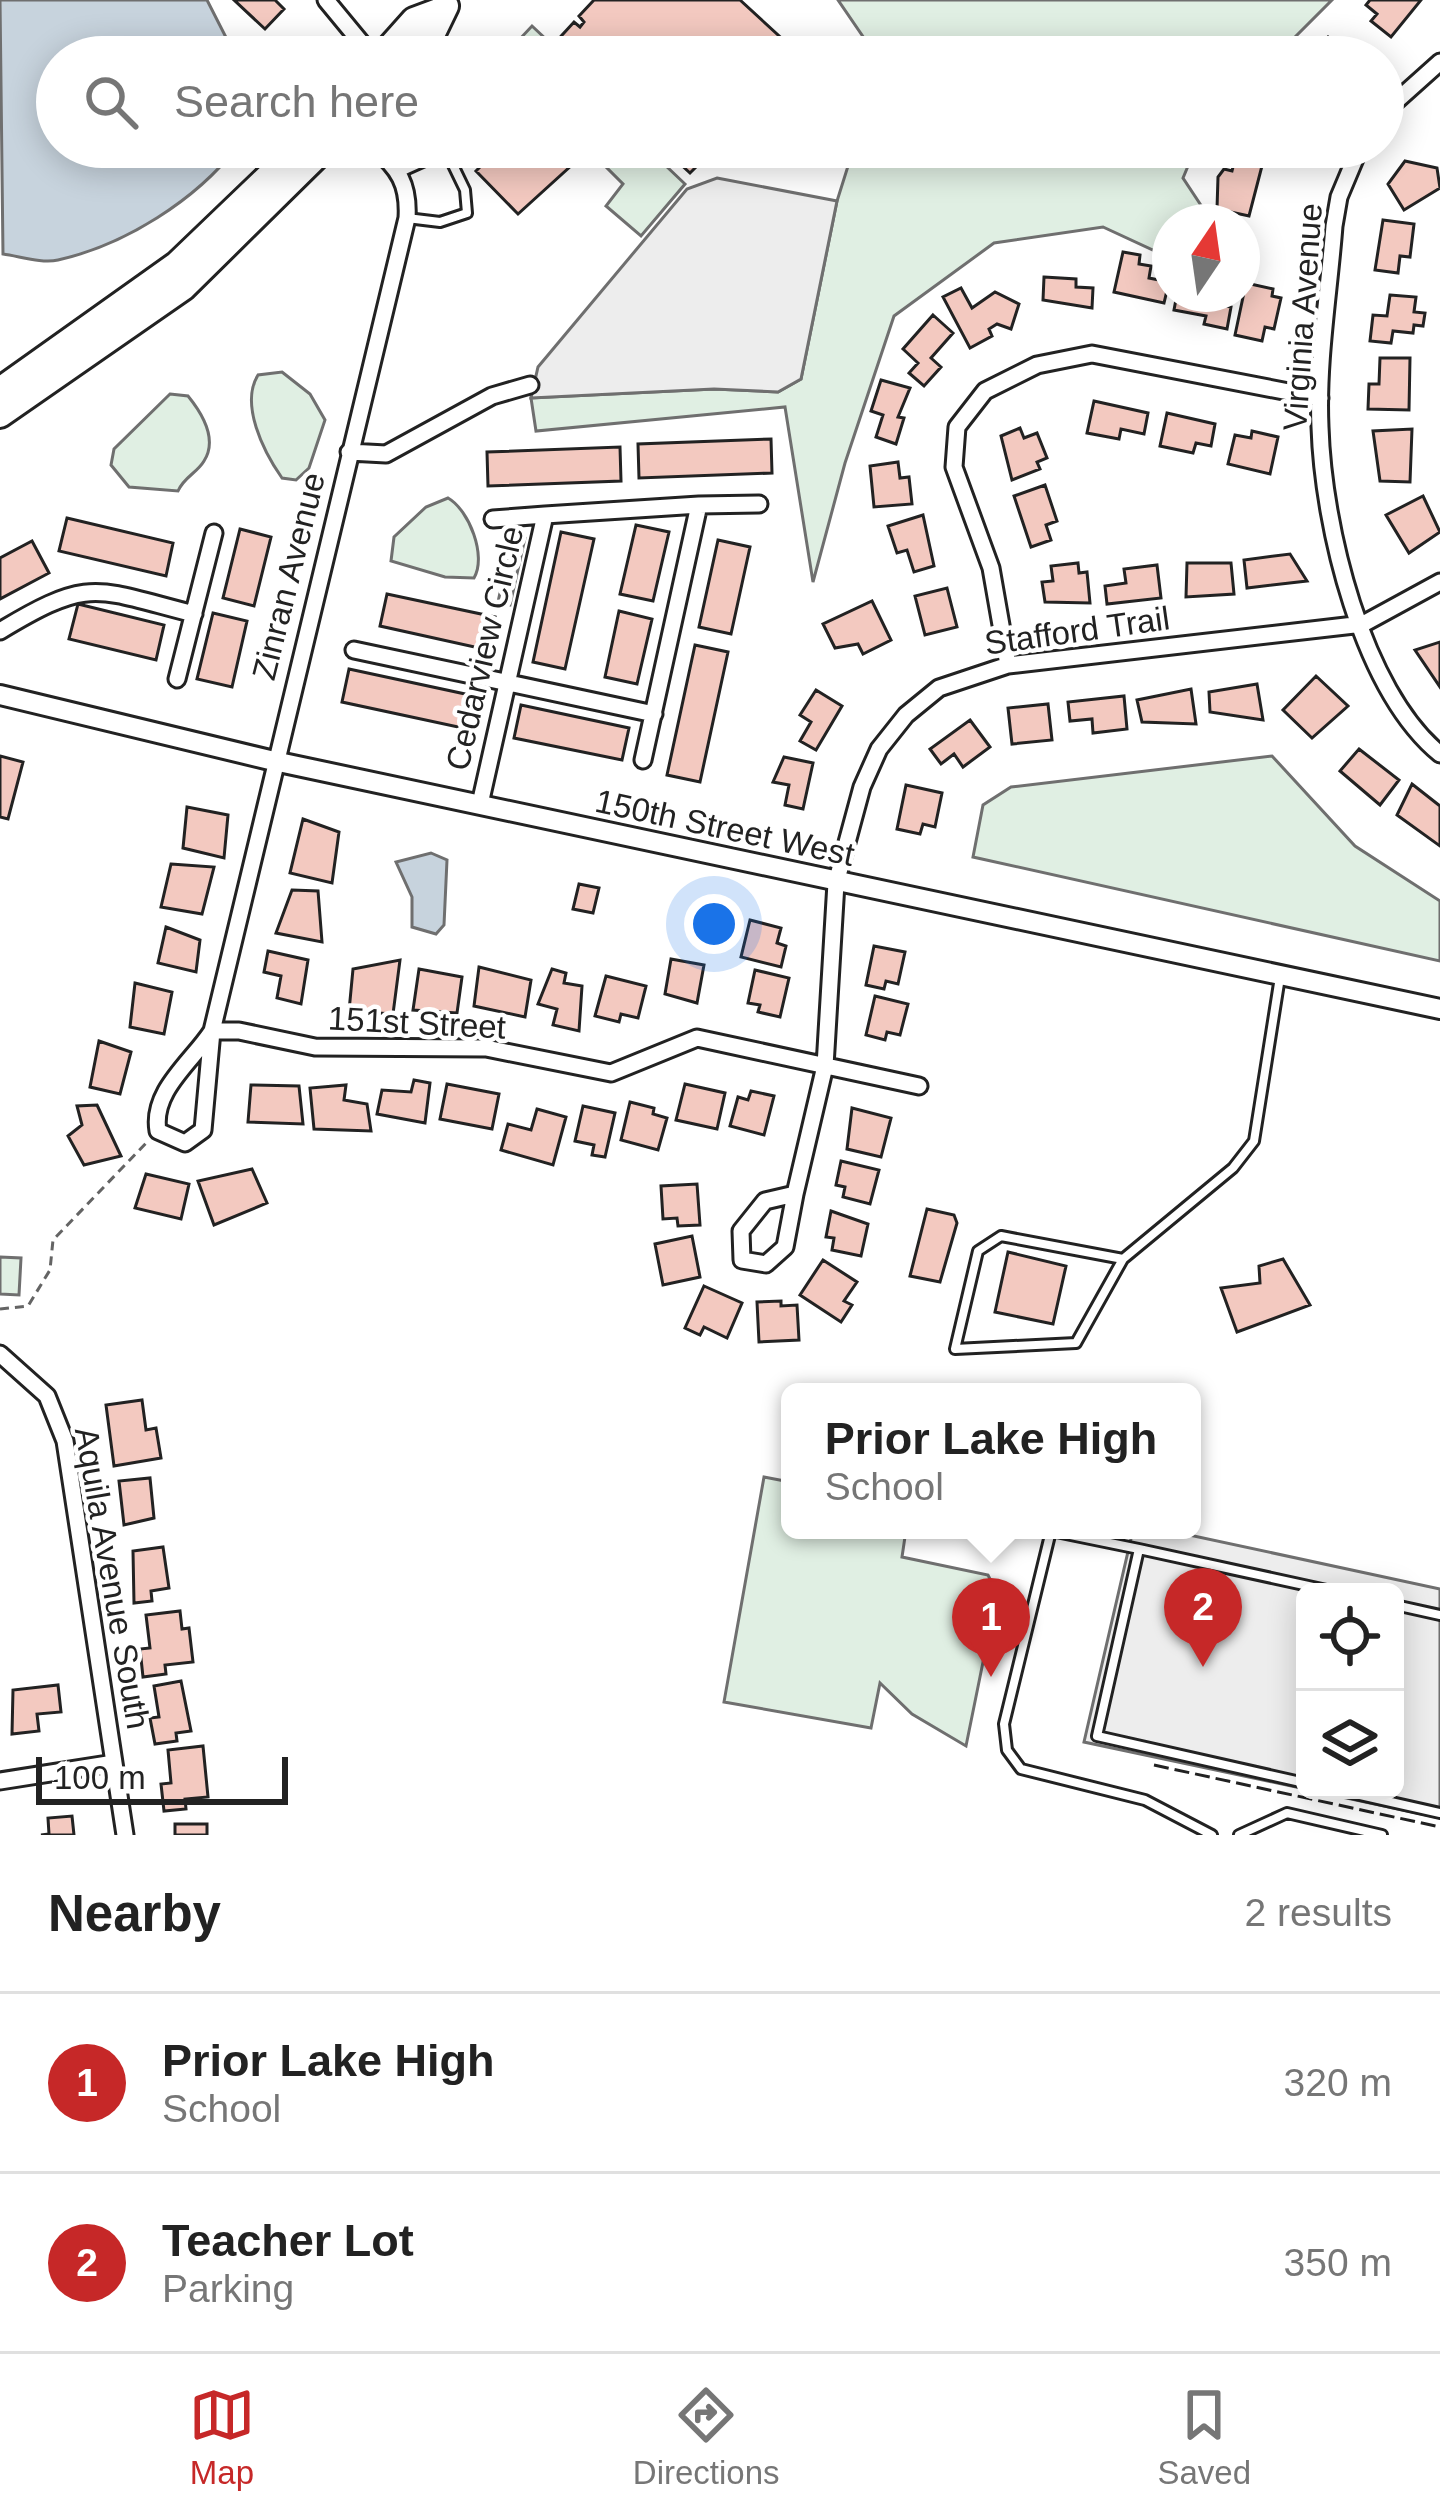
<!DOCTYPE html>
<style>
:root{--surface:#fff;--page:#f6f6f6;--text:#222;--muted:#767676;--line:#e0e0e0;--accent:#c62828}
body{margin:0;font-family:Helvetica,sans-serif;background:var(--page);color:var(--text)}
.controls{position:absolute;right:36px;bottom:36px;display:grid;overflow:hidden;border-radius:18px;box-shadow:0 6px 30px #0003}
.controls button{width:108px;height:108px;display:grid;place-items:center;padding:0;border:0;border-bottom:3px solid var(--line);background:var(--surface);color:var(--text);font:60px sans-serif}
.compass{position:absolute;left:1152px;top:204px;width:108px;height:108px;border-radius:50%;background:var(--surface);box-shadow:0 6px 30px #0003;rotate:13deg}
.scale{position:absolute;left:36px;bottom:30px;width:252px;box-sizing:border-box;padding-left:12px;border:6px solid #222;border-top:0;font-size:33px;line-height:42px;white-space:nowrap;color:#222;-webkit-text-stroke:9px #fff;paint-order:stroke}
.you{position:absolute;left:714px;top:924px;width:42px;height:42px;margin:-30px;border:9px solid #fff;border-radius:50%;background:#1a73e8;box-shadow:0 0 0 18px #1a73e833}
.badge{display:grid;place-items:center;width:78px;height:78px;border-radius:50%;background:var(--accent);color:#fff;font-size:39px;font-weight:700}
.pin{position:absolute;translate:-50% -99px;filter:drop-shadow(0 3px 6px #0008)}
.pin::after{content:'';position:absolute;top:63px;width:42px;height:36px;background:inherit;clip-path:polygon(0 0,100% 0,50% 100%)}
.popup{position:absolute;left:781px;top:1383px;width:420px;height:156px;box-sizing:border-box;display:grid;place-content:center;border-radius:18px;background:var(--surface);filter:drop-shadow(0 3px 9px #0005);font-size:39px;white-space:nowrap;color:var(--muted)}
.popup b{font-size:45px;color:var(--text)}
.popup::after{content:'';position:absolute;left:50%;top:100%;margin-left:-24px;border:24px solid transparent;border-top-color:var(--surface)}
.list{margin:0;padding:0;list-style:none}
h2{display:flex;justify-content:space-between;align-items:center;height:156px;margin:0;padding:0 48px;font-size:51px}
h2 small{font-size:39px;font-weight:400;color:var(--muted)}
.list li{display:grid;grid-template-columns:78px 1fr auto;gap:36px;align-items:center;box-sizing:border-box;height:180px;padding:0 48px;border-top:3px solid var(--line)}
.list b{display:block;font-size:45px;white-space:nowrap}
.list p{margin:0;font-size:39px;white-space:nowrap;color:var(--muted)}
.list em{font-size:39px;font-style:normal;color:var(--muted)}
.icon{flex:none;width:66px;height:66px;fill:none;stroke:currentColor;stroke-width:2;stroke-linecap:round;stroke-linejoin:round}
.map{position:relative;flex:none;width:1440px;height:1835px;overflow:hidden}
.search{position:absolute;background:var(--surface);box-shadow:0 6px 30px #0003;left:36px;right:36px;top:36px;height:132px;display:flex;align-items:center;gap:30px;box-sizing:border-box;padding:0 42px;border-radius:66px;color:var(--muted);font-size:45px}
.sheet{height:516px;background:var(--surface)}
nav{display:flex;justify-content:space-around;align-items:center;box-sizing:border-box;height:168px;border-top:3px solid var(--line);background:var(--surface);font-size:33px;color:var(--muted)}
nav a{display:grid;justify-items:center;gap:6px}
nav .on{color:var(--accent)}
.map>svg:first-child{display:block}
</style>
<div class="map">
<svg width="1440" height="1835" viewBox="0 0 1440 1835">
<rect width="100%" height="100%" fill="#fff"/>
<path fill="#e0efe3" stroke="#6f6f6f" stroke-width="3" d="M838,0H1332L1288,44L1265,57H877Z
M532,26L565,57H503Z
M586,147H646L685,184L641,236L606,206L623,184Z
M854,147H1196L1183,178L1212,222H1170V258L1103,227L994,243L894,316L845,463L813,582L785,407L536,431L531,398L714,389L778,392L801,379L837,201Z
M282,372L310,394L325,420L309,468L296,480L282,478C263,451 240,404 258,375Z
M170,394L188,396C201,412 218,439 204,461C197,473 184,477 178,491L129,487L111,465L114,449Z
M448,498C469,510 487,556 474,578L445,577L391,561L394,537L426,507Z
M1272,756L1355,846L1440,901V961L973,857L983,805L1011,787Z
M0,1257L21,1258L19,1295L0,1294Z
M764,1477L790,1482V1530H906L902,1557L988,1575L997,1593L966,1746L912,1714L880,1683L871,1728L724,1702Z"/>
<path fill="#ededed" stroke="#6f6f6f" stroke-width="3" d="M717,178L837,201L801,379L778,392L714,389L531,398L538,367L687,189Z
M513,534L525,538L510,605L498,602Z
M1133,1530H1166L1440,1589V1818L1309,1790H1395V1592H1305V1789L1084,1742Z"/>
<path fill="#c7d3dd" stroke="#6f6f6f" stroke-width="3" d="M0,0H207L236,57H57V147H237C196,200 125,245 58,260C42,264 19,256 3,254Z
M431,853L447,860L444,925L436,934L412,927V897L396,862Z"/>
<path fill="#f3c9c0" stroke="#222" stroke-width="3" d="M234,0H275L284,9L265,29Z
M594,0H740L802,57H566L553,45L574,22L580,27L584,22L579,16Z
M1370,0H1421L1391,37L1371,21L1377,14L1366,5Z
M1328,37L1340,47L1345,41L1364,57H1311Z
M500,147H554L573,164L518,214L476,171Z
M662,147H769L755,162L739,147L714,162L707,156L690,173Z
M1236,155L1263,162L1249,216L1217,209L1218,177L1224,169L1232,171Z
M1405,161L1437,168L1440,188L1404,210L1388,184Z
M1383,220L1414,224L1410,257L1400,256L1398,273L1375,270Z
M1123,252L1140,255L1139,264L1151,266L1149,278L1169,282L1164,303L1114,292Z
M1044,277L1076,279V287L1093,288L1092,308L1043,300Z
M1246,283L1273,289L1272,296L1281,298L1274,329L1265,327L1262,341L1235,335Z
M961,288L972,308L995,292L1019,304L1011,329L997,324L989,329L992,336L970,348L943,297Z
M1177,294H1212L1210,303L1231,307L1227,329L1204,324L1206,316L1174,310Z
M1390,295L1416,297L1414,312L1425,313L1423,326L1414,325L1413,333L1393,331L1391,343L1370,341L1373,315L1387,316Z
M933,315L953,333L931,358L941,367L924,386L909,373L918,363L903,349Z
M1380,358H1410L1409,410L1368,409L1369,384H1379Z
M881,380L910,388L898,417L904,418L896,444L876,437L883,415L871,411Z
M1094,401L1148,413L1144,434L1121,429L1119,439L1087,433Z
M1167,413L1215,424L1211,446L1196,443L1193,453L1160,446Z
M1020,428L1024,438L1037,433L1047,458L1037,462L1040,469L1012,480L1001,436Z
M1412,429L1410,482L1380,481L1373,431Z
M1252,431L1278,437L1270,474L1228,464L1235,435L1251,438Z
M771,439L772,473L639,478L638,444Z
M620,447L621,481L488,486L487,452Z
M898,462L900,478L909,477L912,504L874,507L870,466Z
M1045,485L1057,521L1046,525L1051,540L1031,547L1014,496Z
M1423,496L1440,532L1409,553L1386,515Z
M923,515L934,566L914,572L907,550L897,553L888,526Z
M67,518L173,543L166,576L59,551Z
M636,525L669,532L653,601L620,594Z
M240,529L271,537L254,606L223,598Z
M561,532L594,539L565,669L533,662Z
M718,540L750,547L731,634L699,627Z
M32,541L49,573L0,599V558Z
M1290,554L1307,581L1247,588L1244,560Z
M1078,563L1079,573L1087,572L1090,603L1045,602L1042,582L1053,581L1051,566Z
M1187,563H1231L1234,594L1186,597Z
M1157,565L1161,598L1107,604L1105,586L1126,583L1124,569Z
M947,588L957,627L925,635L915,596Z
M387,594L495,617L488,650L380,626Z
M872,601L891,640L863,654L858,644L835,648L823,624Z
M78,604L164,625L156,660L69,639Z
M619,611L652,619L637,684L605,677Z
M213,613L247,621L232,687L197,679Z
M1440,642V687L1415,650Z
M695,645L728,652L700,782L667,775Z
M349,669L479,697L472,730L342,702Z
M1316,676L1348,706L1312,738L1283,710Z
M1257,684L1263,720L1210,712L1209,692Z
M1191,689L1196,724L1142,722L1137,700Z
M816,690L842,706L816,750L800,741L811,722L800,715Z
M1124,696L1127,729L1093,733L1092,719L1070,721L1068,702Z
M1048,704L1052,740L1012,744L1008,708Z
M521,705L629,728L622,760L514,738Z
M970,720L990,747L963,767L954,754L941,764L930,749Z
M1359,749L1399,780L1380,805L1340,771Z
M0,756L23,762L8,819L0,817Z
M784,757L813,763L803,809L785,805L789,785L773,782Z
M1412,784L1440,806V846L1397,815Z
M906,785L942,793L935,827L923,824L920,834L897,829Z
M187,807L228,815L224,858L183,848Z
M303,819L339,832L332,883L290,873Z
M171,864L214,867L202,914L161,907Z
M579,884L599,888L593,913L573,909Z
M292,890L318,891L322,942L276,933Z
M750,920L781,928L777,943L786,946L781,967L741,957Z
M166,927L200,940L196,972L158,963Z
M874,946L905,952L898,984L886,981L884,989L866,985Z
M268,951L308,960L301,1004L277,998L281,976L264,972Z
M671,959L704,965L697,1003L665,994Z
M400,960L393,1014L349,1011L353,969Z
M479,967L531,980L525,1017L474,1006Z
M419,969L462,977L457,1013L413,1010Z
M552,969L566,973L564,983L582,986L579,1031L553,1025L557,1009L538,1004Z
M755,970L789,978L780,1017L758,1012L760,1005L748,1003Z
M606,976L646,986L638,1018L621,1014L619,1022L595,1016Z
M135,983L172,992L164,1034L130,1027Z
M875,996L908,1004L900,1035L887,1032L885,1040L866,1035Z
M99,1041L131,1052L120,1094L90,1087Z
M414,1080L430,1083L425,1123L377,1114L382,1090L411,1092Z
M447,1084L499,1094L492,1129L440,1119Z
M685,1084L725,1093L717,1129L676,1120Z
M251,1085L299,1086L303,1124L248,1122Z
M346,1085L344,1100L367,1104L371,1131L314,1129L310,1088Z
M751,1091L774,1096L764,1135L730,1126L738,1097L748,1100Z
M630,1102L654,1108L653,1114L667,1118L658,1150L621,1140Z
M97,1105L121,1156L84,1165L68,1136L82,1125L77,1106Z
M583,1106L615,1113L605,1157L592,1155L594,1145L575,1141Z
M852,1108L891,1118L881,1157L847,1149Z
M537,1109L566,1117L553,1165L501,1150L508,1124L531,1130Z
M841,1161L879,1170L870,1204L843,1197L845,1187L836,1185Z
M252,1169L267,1203L214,1225L198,1181Z
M146,1174L189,1184L181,1219L135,1208Z
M697,1184L700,1225L678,1226L677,1218L663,1219L661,1186Z
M927,1209L954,1215L957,1223L940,1282L910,1276Z
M831,1211L868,1224L861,1256L832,1250L834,1238L826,1237Z
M692,1236L700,1277L663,1285L655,1244Z
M1008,1252L1066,1266L1053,1324L995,1312Z
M1283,1259L1310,1305L1237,1332L1221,1288L1260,1283L1259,1266Z
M823,1260L857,1282L844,1301L852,1305L841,1322L800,1295Z
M704,1286L742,1303L727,1338L704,1327L700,1335L685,1328Z
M781,1301V1306L797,1305L799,1340L759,1342L757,1302Z
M142,1400L146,1430L156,1428L161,1458L114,1466L106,1405Z
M150,1478L154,1518L124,1525L119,1481Z
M163,1547L169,1588L151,1591L152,1601L134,1603L133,1551Z
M180,1611L182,1629L189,1628L193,1662L165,1665L166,1674L143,1677L140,1649L150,1648L146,1615Z
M181,1681L191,1731L176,1733L177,1741L155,1744L150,1718L159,1717L154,1686Z
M58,1685L61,1712L37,1714L39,1731L12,1734L13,1690Z
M203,1746L208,1797L185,1799L186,1809L164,1811L161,1784L171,1783L168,1750Z
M72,1816L74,1835H41L49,1834L48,1818Z
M175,1824H207V1835H175Z"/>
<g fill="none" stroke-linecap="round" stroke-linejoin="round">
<defs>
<path id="service" d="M400,172L429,159L451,161L465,190L467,213L440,222L407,218
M1123,1259L1076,1343L955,1349L978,1251L1001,1236L1123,1259L1233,1168L1254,1141L1280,977
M1139,1549L1051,1531L1004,1724L1007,1750L1021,1769L1145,1800L1212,1835
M1395,1605L1440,1615
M1305,1783L1097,1736L1139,1549L1336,1592
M1338,1790L1440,1813
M1239,1835L1287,1813L1382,1835"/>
<path id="minor" d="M326,0L373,57
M1383,113L1440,62
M1360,147L1339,197L1334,226C1329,292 1317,361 1320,427C1323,526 1362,690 1440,754
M349,452L386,454L492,396L530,385
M699,505L759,504
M493,519L545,515
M0,631C91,576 95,589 194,614
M354,650L654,714
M1008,665L991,568L954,467L957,427L985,391L1037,365L1092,354L1320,398
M177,679L214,533
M480,804L545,515L699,505L643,760
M212,1031C192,1062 151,1091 158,1131L185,1143L203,1130L212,1031L407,218C409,185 399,168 373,147
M212,1031H239L315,1047L486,1048L611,1073L697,1038L919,1086
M795,1194L785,1247L766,1264L742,1260L741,1231L765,1201L795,1194L825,1066L836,883L862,787L879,749L906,715L939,688L1008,665L1363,624L1440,582
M0,1354L47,1396L65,1441L125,1835
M0,1781L114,1763"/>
<path id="tertiary" d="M0,695L274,761L1440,1009"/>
<path id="primary" d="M381,57L414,20L441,10
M411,57L432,35L446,6
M0,390L177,264L299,147
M0,415L183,288L326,147"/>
</defs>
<use href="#service" stroke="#222" stroke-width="14"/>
<use href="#minor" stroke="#222" stroke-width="21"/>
<use href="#tertiary" stroke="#222" stroke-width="24"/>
<use href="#primary" stroke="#222" stroke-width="30"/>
<path stroke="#646464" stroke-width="3" stroke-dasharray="9 6" stroke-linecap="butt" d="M0,1309L28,1306L50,1270L53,1240L148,1141"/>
<use href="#service" stroke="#fff" stroke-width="8"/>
<use href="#minor" stroke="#fff" stroke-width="15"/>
<use href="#tertiary" stroke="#fff" stroke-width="18"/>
<use href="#primary" stroke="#fff" stroke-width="24"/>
<path stroke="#222" stroke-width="3" stroke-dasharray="15 6" stroke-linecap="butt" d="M1154,1765L1440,1827"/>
</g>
<g text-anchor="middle" stroke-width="9" stroke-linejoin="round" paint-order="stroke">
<g font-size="33" fill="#222" stroke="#fff">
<text transform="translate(1302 317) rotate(-86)" y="12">Virginia Avenue</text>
<text transform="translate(288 576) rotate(-76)" y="12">Zinran Avenue</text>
<text transform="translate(1077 630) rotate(-8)" y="12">Stafford Trail</text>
<text transform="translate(484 648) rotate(-77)" y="12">Cedarview Circle</text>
<text transform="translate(725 827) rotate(12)" y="12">150th Street West</text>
<text transform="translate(417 1022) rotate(3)" y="12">151st Street</text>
<text transform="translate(113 1578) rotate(80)" y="12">Aquila Avenue South</text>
</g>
</g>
</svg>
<div class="controls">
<button><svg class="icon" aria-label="locate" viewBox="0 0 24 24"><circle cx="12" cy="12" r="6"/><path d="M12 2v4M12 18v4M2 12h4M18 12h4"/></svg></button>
<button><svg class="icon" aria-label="layers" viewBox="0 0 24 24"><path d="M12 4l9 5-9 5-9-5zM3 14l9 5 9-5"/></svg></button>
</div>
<svg class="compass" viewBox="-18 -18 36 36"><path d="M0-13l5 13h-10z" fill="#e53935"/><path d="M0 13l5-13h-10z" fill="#767676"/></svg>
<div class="scale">100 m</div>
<div class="you"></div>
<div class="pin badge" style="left:991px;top:1677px">1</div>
<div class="popup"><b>Prior Lake High</b>School</div>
<div class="pin badge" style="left:1203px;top:1667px">2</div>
<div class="search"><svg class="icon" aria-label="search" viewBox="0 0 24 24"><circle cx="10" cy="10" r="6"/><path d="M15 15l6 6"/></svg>Search here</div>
</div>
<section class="sheet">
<h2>Nearby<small>2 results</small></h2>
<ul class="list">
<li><span class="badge">1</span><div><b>Prior Lake High</b><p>School</p></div><em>320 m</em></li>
<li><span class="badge">2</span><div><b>Teacher Lot</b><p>Parking</p></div><em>350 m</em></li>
</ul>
</section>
<nav>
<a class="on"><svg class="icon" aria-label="map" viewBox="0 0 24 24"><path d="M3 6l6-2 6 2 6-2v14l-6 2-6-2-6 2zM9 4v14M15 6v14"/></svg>Map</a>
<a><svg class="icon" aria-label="directions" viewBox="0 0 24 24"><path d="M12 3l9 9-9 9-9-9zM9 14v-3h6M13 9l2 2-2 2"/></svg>Directions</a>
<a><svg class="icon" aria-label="saved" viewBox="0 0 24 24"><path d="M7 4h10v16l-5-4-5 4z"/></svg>Saved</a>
</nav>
